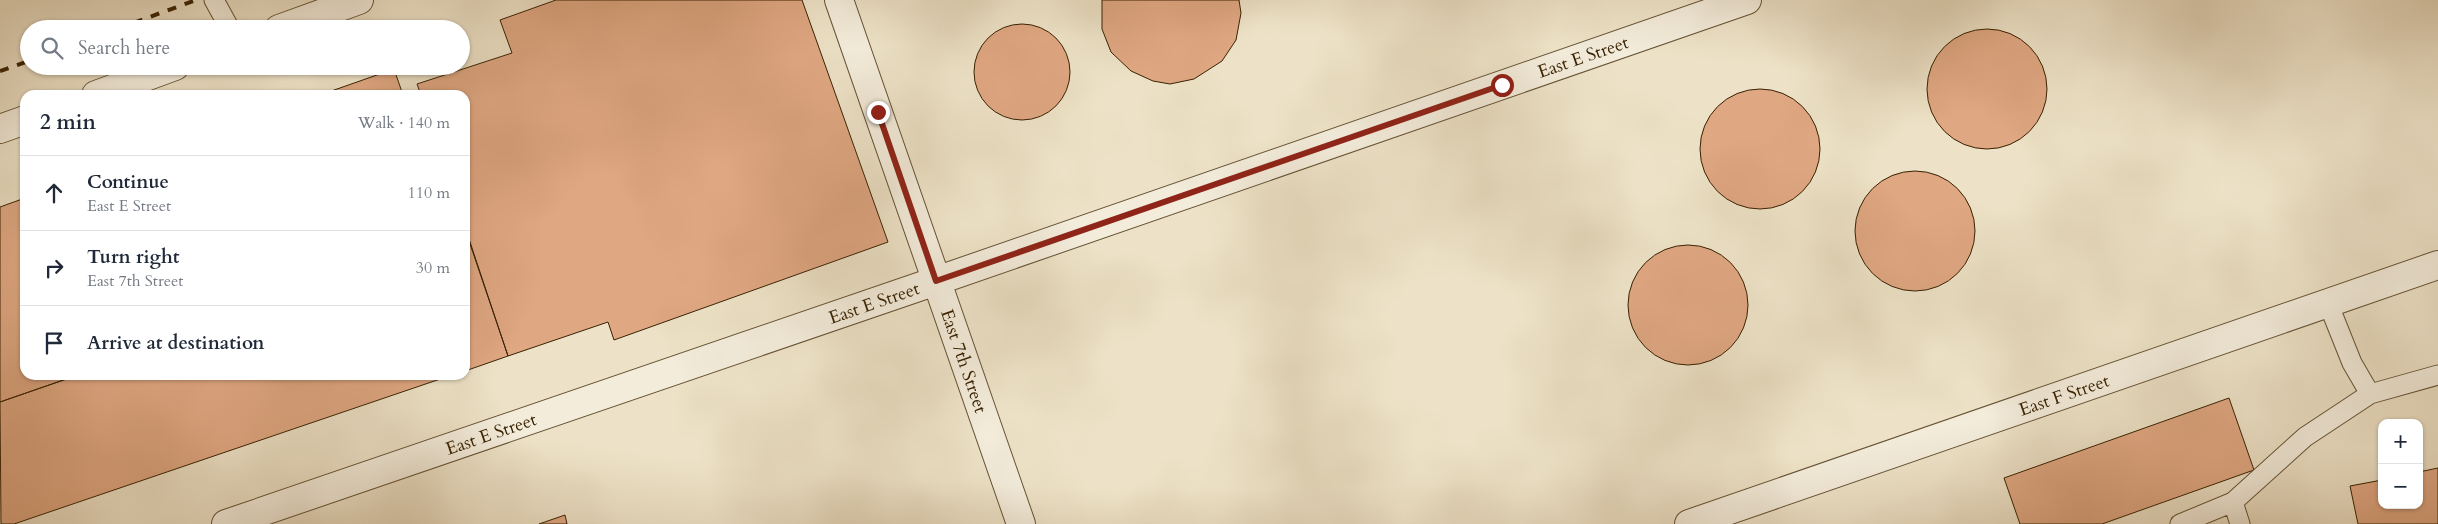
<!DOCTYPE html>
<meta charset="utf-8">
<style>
:root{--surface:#fff;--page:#f6f6f7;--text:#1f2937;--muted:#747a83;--line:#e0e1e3}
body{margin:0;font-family:Cardo,serif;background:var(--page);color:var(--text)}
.controls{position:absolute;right:15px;bottom:15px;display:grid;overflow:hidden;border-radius:10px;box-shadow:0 1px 4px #0004}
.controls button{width:45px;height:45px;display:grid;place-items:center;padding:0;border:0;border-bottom:1px solid var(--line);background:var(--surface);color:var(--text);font:25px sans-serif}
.stop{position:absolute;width:15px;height:15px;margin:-11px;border:4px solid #8f2418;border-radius:50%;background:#fff}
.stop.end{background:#8f2418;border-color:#fff;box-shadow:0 1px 5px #0008}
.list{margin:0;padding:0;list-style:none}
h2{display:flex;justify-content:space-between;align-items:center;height:65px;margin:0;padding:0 20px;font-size:21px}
h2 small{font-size:16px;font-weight:400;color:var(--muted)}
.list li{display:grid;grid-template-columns:32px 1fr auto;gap:15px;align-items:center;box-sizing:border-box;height:75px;padding:0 20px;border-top:1px solid var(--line)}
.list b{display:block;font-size:19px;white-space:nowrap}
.list p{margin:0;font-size:16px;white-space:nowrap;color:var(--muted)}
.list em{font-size:16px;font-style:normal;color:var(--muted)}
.icon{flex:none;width:28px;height:28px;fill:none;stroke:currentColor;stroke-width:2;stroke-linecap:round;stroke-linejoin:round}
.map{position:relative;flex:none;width:2438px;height:524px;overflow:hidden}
.search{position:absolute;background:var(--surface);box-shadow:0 1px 4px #0004;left:20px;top:20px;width:450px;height:55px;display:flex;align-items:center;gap:12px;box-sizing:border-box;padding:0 18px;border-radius:28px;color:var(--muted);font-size:19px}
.panel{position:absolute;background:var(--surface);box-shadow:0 1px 4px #0004;left:20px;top:90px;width:450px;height:290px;border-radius:15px}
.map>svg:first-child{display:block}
</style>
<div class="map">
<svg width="2438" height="524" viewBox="0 0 2438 524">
<rect width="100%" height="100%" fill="#ede2c7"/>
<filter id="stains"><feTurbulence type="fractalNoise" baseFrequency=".004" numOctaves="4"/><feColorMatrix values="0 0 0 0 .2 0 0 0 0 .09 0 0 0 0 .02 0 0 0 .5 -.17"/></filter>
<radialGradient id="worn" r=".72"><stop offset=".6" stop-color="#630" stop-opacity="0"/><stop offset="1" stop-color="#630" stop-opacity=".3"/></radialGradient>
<path fill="#dfa782" stroke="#382202" d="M556,0H802L888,242L614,340L608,322L508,356L465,227V95H421L417,84L512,53L500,20Z
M1102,0H1239L1241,13L1236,40L1222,61L1194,79L1170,84L1153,81L1131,71L1111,52L1102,29Z
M974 72a48 48 0 1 1 96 0a48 48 0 1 1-96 0Z
M1927 89a60 60 0 1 1 120 0a60 60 0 1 1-120 0Z
M394,69L403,95H320Z
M1700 149a60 60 0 1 1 120 0a60 60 0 1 1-120 0Z
M1855 231a60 60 0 1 1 120 0a60 60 0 1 1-120 0Z
M25,198V375H78L0,402V207Z
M465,241H469L508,356L465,371Z
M1628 305a60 60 0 1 1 120 0a60 60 0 1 1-120 0Z
M78,375H452L14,524H1L0,402Z
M2229,398L2254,470L2102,524H2020L2004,478Z
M2438,468V524H2358L2350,486L2382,480V505H2419V472Z
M565,515L567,524H539Z"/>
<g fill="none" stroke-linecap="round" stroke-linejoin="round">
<defs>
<path id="service" d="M214,0L230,29
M2328,303L2352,363L2370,394
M2233,502L2240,524
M2180,524L2233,502L2305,437L2370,394L2438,375"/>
<path id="minor" d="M839,0L1021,524
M279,29L359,0
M96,95L175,66
M0,129L25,120
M226,524L936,281L1747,0
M1689,524L2438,265"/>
</defs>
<use href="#service" stroke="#655233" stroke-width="21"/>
<use href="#minor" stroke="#655233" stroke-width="30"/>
<use href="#service" stroke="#f3ecdb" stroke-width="19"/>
<use href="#minor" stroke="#f3ecdb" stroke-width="28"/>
<path stroke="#382202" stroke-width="4" stroke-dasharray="9 9" stroke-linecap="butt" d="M117,29L196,0
M0,71L29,61"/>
</g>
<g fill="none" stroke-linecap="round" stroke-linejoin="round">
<path stroke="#8f2418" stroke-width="6" d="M878,112L936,281L1502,85"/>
</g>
<g text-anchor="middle" stroke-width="4" stroke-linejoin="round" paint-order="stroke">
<g font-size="18" fill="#382202" stroke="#f3ecdb">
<text transform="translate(1583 57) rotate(-19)" y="6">East E Street</text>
<text transform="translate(874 303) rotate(-19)" y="6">East E Street</text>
<text transform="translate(964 361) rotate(71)" y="6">East 7th Street</text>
<text transform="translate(2064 395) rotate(-19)" y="6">East F Street</text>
<text transform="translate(491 434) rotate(-19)" y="6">East E Street</text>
</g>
</g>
<rect width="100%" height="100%" filter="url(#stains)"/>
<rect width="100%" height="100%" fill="url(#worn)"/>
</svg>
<div class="controls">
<button>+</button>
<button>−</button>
</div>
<div class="stop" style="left:1502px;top:85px"></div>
<div class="stop end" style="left:878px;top:112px"></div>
<div class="search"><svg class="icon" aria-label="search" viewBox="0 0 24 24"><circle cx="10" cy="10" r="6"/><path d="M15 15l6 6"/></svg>Search here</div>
<section class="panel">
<h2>2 min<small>Walk · 140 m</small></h2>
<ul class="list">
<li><svg class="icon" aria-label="ahead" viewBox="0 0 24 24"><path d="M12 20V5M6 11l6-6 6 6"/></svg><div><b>Continue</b><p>East E Street</p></div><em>110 m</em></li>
<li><svg class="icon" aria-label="right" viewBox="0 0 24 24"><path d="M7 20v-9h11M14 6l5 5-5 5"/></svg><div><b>Turn right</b><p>East 7th Street</p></div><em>30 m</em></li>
<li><svg class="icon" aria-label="arrive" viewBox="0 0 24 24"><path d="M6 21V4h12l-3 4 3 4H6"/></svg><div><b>Arrive at destination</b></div></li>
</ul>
</section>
</div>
